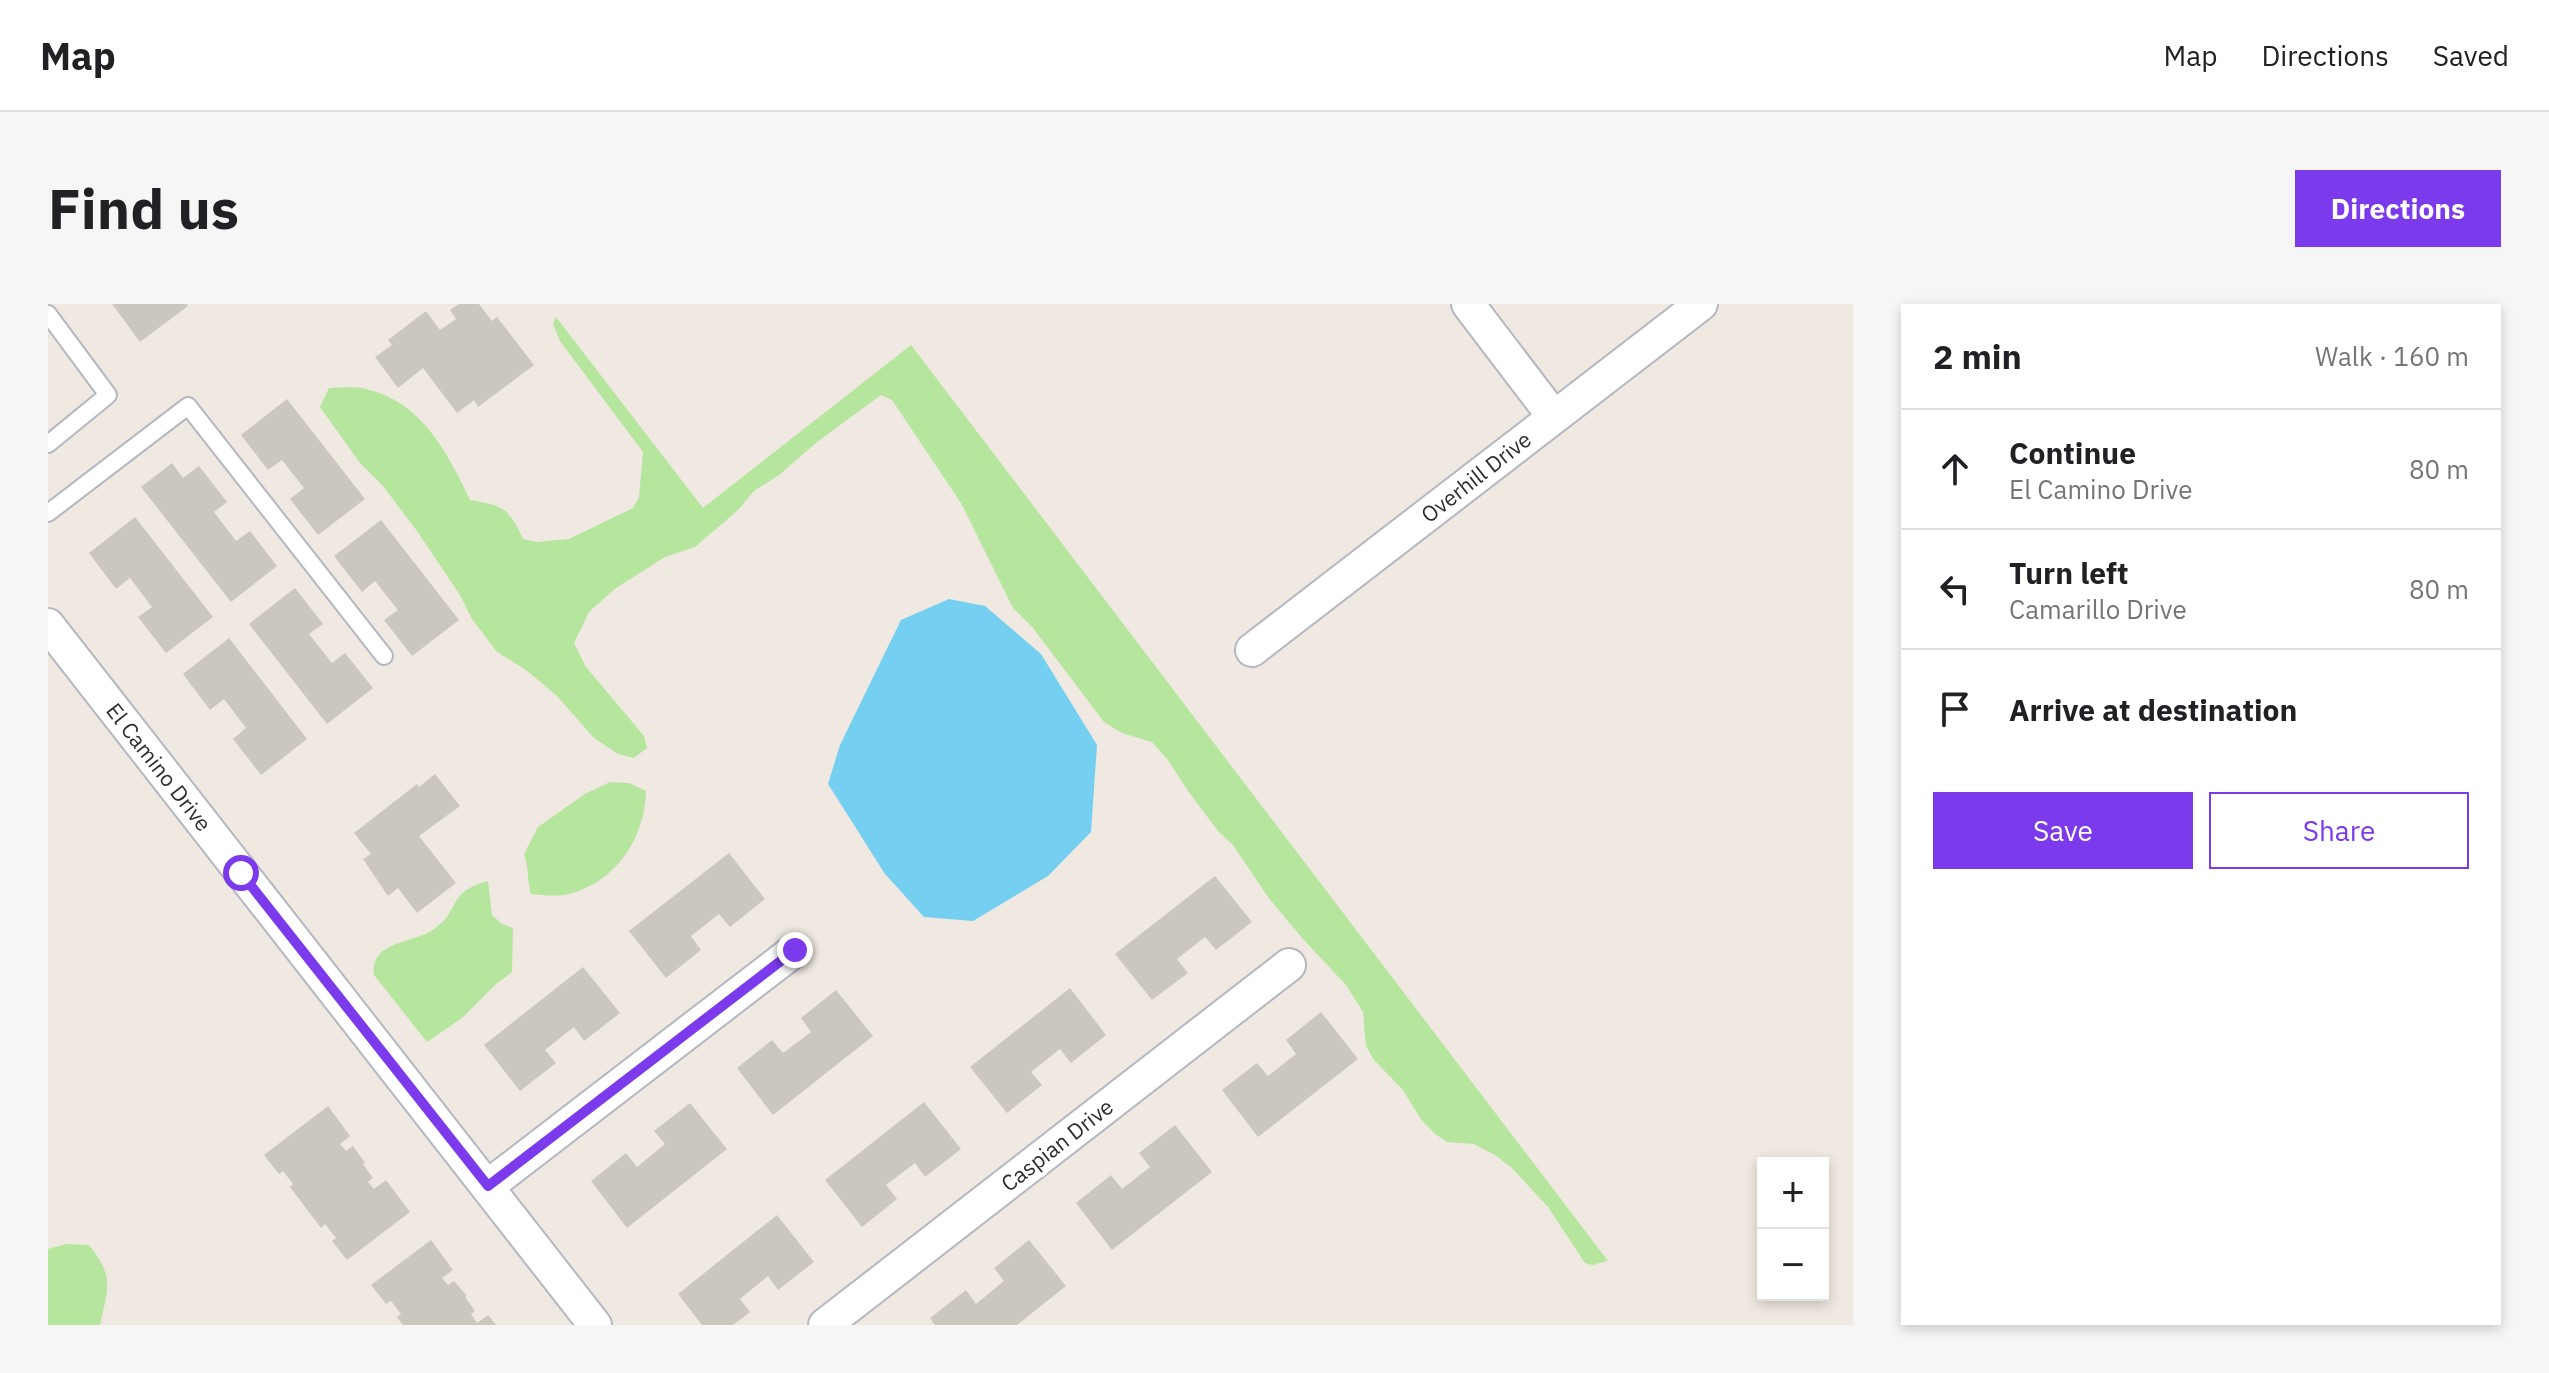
<!DOCTYPE html>
<meta charset="utf-8">
<style>
:root{--surface:#fff;--page:#f6f6f6;--text:#202124;--muted:#757577;--line:#e0e0e0;--accent:#7c3aed}
body{margin:0;font-family:"IBM Plex Sans",sans-serif;background:var(--page);color:var(--text)}
.controls{position:absolute;right:24px;bottom:24px;display:grid;overflow:hidden;border-radius:0px;box-shadow:0 4px 12px #0003}
.controls button{width:72px;height:72px;display:grid;place-items:center;padding:0;border:0;border-bottom:2px solid var(--line);background:var(--surface);color:var(--text);font:40px sans-serif}
.stop{position:absolute;width:24px;height:24px;margin:-18px;border:6px solid #7c3aed;border-radius:50%;background:#fff}
.stop.end{background:#7c3aed;border-color:#fff;box-shadow:0 2px 8px #0008}
.list{margin:0;padding:0;list-style:none}
h2{display:flex;justify-content:space-between;align-items:center;height:104px;margin:0;padding:0 32px;font-size:34px}
h2 small{font-size:26px;font-weight:400;color:var(--muted)}
.list li{display:grid;grid-template-columns:52px 1fr auto;gap:24px;align-items:center;box-sizing:border-box;height:120px;padding:0 32px;border-top:2px solid var(--line)}
.list b{display:block;font-size:30px;white-space:nowrap}
.list p{margin:0;font-size:26px;white-space:nowrap;color:var(--muted)}
.list em{font-size:26px;font-style:normal;color:var(--muted)}
.actions{display:flex;gap:16px;padding:24px 32px}
.actions a{flex:1;padding:18px 0;border:2px solid var(--accent);border-radius:0px;text-align:center;font-size:28px;color:var(--accent)}
.actions .main{background:var(--accent);color:#fff}
.icon{flex:none;width:44px;height:44px;fill:none;stroke:currentColor;stroke-width:2;stroke-linecap:round;stroke-linejoin:round}
.map{position:relative;flex:none;width:1805px;height:1021px;overflow:hidden;border-radius:0px}
header{display:flex;align-items:center;gap:48px;box-sizing:border-box;height:112px;padding:0 40px;background:var(--surface);border-bottom:2px solid var(--line)}
header strong{font-size:38px}
nav{display:flex;gap:44px;margin-inline-start:auto;font-size:28px}
.intro{display:flex;align-items:center;justify-content:space-between;box-sizing:border-box;height:192px;padding:0 48px}
h1{margin:0;font-size:56px}
.button{padding:20px 36px;border-radius:0px;background:var(--accent);color:#fff;font-size:28px;font-weight:700}
main{display:flex;gap:48px;padding:0 48px}
aside{flex:1;background:var(--surface);border-radius:0px;box-shadow:0 4px 12px #0003}
.map>svg:first-child{display:block}
</style>
<header>
<strong>Map</strong>
<nav><a>Map</a><a>Directions</a><a>Saved</a></nav>
</header>
<div class="intro"><h1>Find us</h1><a class="button">Directions</a></div>
<main>
<div class="map">
<svg width="1805" height="1021" viewBox="0 0 1805 1021">
<rect width="100%" height="100%" fill="#efe9e1"/>
<path fill="#b6e59e" d="M508,13L655,204L863,41L1560,957L1544,961L1537,959L1500,903L1464,864L1447,851L1426,840L1399,838L1387,830L1372,814L1355,786L1326,756L1318,742L1315,708L1298,681L1255,635L1220,593L1185,541L1170,527L1140,487L1120,456L1104,438L1074,429L1056,418L985,324L965,304L913,199L844,96L833,91L769,138L731,171L706,187L690,206L647,243L617,253L568,284L541,308L526,339L538,363L596,432L599,444L586,454L570,450L546,434L508,391L478,366L449,348L424,315L412,291L369,227L335,182L312,159L272,103L281,84C293,84 307,82 318,85C374,98 399,148 422,196C456,202 460,203 475,235L489,238L521,235L585,204L591,193L595,148L512,37L505,20Z
M562,478L581,479L598,487C597,534 568,578 521,590C509,593 495,591 483,590C479,576 481,565 476,550L490,523L537,490Z
M440,577L444,611L454,620L465,624L464,668L447,681L414,714L379,738L326,671C322,636 366,640 386,625C414,606 398,588 440,577Z
M18,940L41,941C67,974 60,983 52,1021H0V945Z"/>
<path fill="#75cff0" d="M901,295L937,302L993,350L1049,441L1043,528L1000,572L925,617L876,613L837,570L780,480L792,441L853,316Z"/>
<path fill="#cbc7bf" d="M64,0H139L140,2L92,38Z
M411,0H431L444,17L449,13L486,61L430,103L426,96L409,109L375,64L350,84L327,53L344,41L340,36L378,7L392,26L408,15L402,6Z
M239,95L317,195L270,231L242,195L256,184L234,156L220,166L193,131Z
M124,159L135,174L151,162L179,198L166,208L188,237L202,227L229,262L183,298L93,183Z
M87,213L165,313L118,349L90,313L104,303L82,274L68,285L41,249Z
M333,216L411,316L364,352L336,316L350,306L327,277L314,288L286,252Z
M247,284L275,320L261,330L284,359L297,349L325,384L279,420L201,320Z
M181,334L259,435L213,471L185,435L198,424L176,395L162,406L135,370Z
M387,470L412,502L371,532L408,579L369,609L350,584L340,592L315,555L323,550L306,529L369,480L371,483Z
M681,549L717,595L682,623L671,610L643,632L653,646L618,674L581,627Z
M1167,572L1204,618L1168,646L1157,633L1129,655L1140,669L1104,696L1067,650Z
M535,663L572,709L536,737L526,723L497,746L508,759L472,787L436,741Z
M1022,684L1058,731L1023,759L1012,745L983,768L994,781L959,809L922,763Z
M788,686L825,732L725,811L689,764L724,736L735,749L763,728L753,714Z
M1273,708L1310,755L1210,833L1174,786L1209,759L1220,772L1248,750L1238,736Z
M876,798L913,845L877,873L867,859L838,881L849,895L814,923L777,876Z
M642,799L679,845L579,924L543,877L578,849L589,863L617,840L606,827Z
M280,802L302,832L292,840L298,847L305,842L317,859L315,860L325,874L320,878L326,885L338,876L362,908L299,956L284,937L288,934L277,920L273,924L242,883L245,880L235,867L231,870L216,851Z
M1127,821L1164,868L1064,946L1028,899L1063,871L1074,885L1102,863L1091,849Z
M729,911L766,958L730,986L720,972L692,995L702,1008L685,1021H654L630,990Z
M383,936L405,966L394,974L400,981L406,977L419,992L417,993L427,1007L423,1010L429,1019L440,1011L448,1021H355L349,1013L353,1010L343,997L338,1000L323,981Z
M981,936L1018,982L969,1021H887L882,1014L918,986L928,1000L956,977L946,964Z"/>
<g fill="none" stroke-linecap="round" stroke-linejoin="round">
<defs>
<path id="lane" d="M0,10L60,91L0,140
M0,209L140,102L336,352"/>
<path id="street" d="M1420,0L1506,113
M0,321L547,1021
M1204,346L1653,0
M440,882L747,646
M777,1021L1241,661"/>
</defs>
<use href="#lane" stroke="#b4b7c1" stroke-width="20"/>
<use href="#street" stroke="#b4b7c1" stroke-width="36"/>
<use href="#lane" stroke="#fff" stroke-width="16"/>
<use href="#street" stroke="#fff" stroke-width="32"/>
</g>
<g fill="none" stroke-linecap="round" stroke-linejoin="round">
<path stroke="#7c3aed" stroke-width="10" d="M193,569L440,882L747,646"/>
</g>
<g text-anchor="middle" stroke-width="8" stroke-linejoin="round" paint-order="stroke">
<g font-size="22" fill="#2e2e2e" stroke="#fff">
<text transform="translate(1428 173) rotate(-38)" y="8">Overhill Drive</text>
<text transform="translate(111 463) rotate(52)" y="8">El Camino Drive</text>
<text transform="translate(1009 841) rotate(-38)" y="8">Caspian Drive</text>
</g>
</g>
</svg>
<div class="controls">
<button>+</button>
<button>−</button>
</div>
<div class="stop" style="left:193px;top:569px"></div>
<div class="stop end" style="left:747px;top:646px"></div>
</div>
<aside>
<h2>2 min<small>Walk · 160 m</small></h2>
<ul class="list">
<li><svg class="icon" aria-label="ahead" viewBox="0 0 24 24"><path d="M12 20V5M6 11l6-6 6 6"/></svg><div><b>Continue</b><p>El Camino Drive</p></div><em>80 m</em></li>
<li><svg class="icon" aria-label="left" viewBox="0 0 24 24"><path d="M17 20v-9H6M10 6l-5 5 5 5"/></svg><div><b>Turn left</b><p>Camarillo Drive</p></div><em>80 m</em></li>
<li><svg class="icon" aria-label="arrive" viewBox="0 0 24 24"><path d="M6 21V4h12l-3 4 3 4H6"/></svg><div><b>Arrive at destination</b></div></li>
</ul>
<div class="actions"><a class="main">Save</a><a>Share</a></div>
</aside>
</main>
